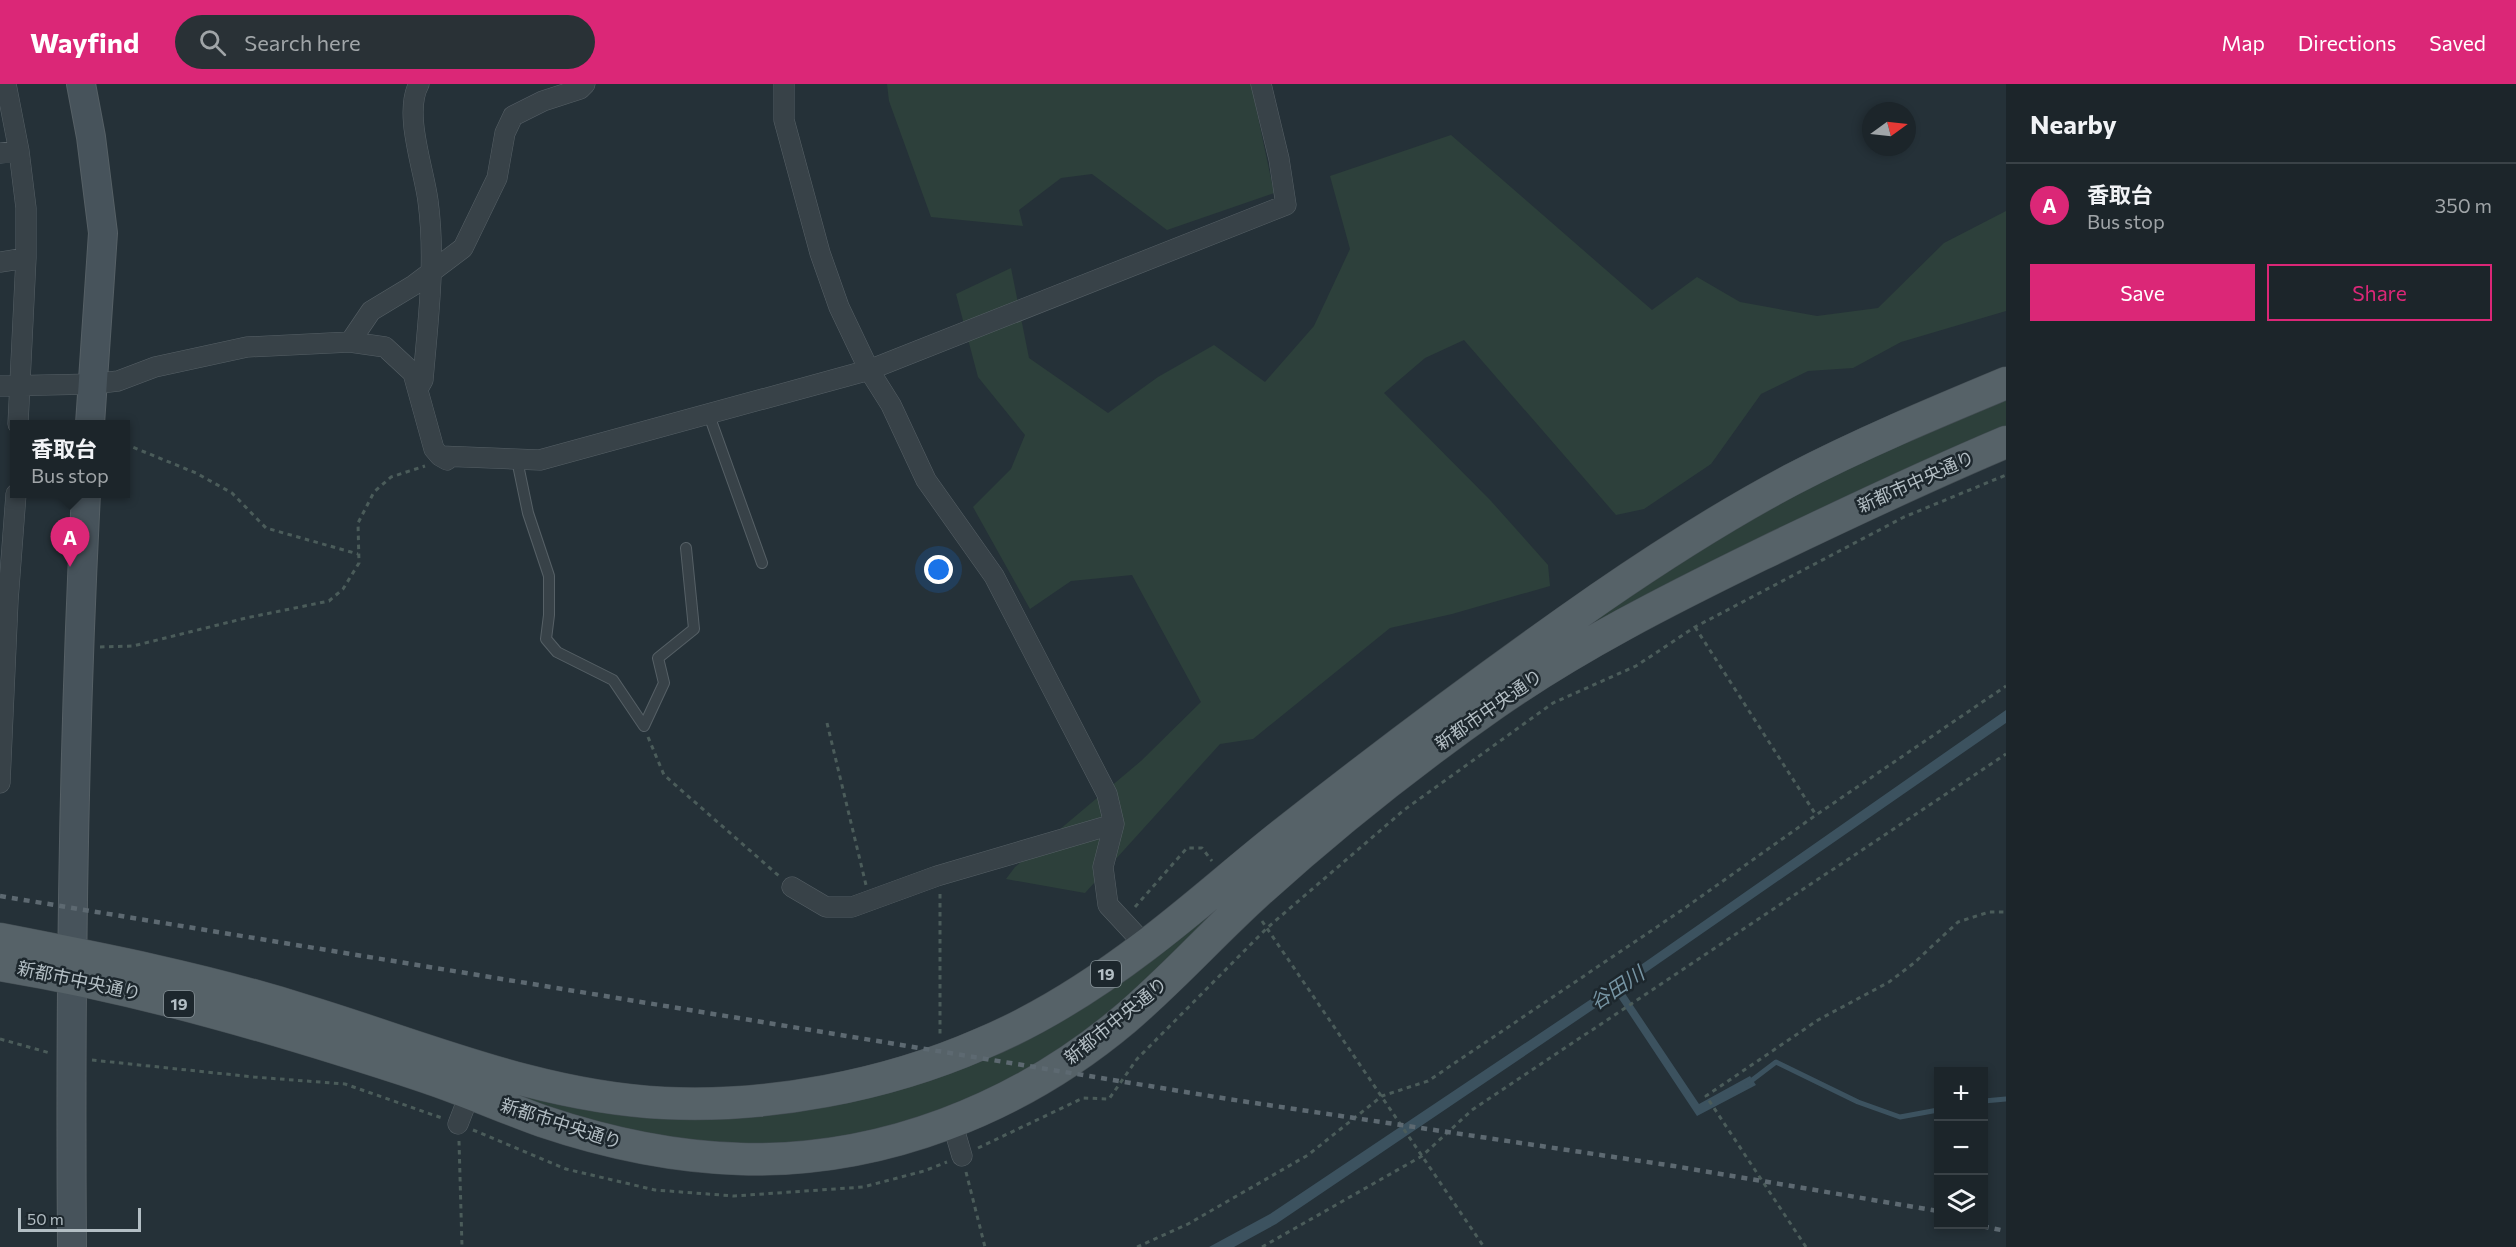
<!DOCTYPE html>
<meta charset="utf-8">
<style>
:root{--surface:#1c252a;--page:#293136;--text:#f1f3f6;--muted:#a0a5a8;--line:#3a4247;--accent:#db2777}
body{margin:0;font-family:Commissioner,"Noto Sans JP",sans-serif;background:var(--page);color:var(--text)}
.controls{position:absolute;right:18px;bottom:18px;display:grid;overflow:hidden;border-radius:0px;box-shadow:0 3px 9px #0003}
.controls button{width:54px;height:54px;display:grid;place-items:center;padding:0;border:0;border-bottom:2px solid var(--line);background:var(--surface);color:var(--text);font:30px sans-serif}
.compass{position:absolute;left:1862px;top:18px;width:54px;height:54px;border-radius:50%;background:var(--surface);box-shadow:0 3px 9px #0003;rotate:75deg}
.scale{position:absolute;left:18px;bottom:15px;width:123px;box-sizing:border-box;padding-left:6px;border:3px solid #b3bec4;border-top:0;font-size:16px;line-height:21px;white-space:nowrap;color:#b3bec4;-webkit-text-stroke:4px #1d272d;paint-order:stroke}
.you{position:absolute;left:939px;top:486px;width:21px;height:21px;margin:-15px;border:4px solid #fff;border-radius:50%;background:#1a73e8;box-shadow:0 0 0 9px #1a73e833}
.badge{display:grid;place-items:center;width:39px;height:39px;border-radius:50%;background:var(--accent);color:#fff;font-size:20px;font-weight:700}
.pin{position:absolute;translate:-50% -50px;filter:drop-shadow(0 2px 3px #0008)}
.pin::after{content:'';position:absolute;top:32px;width:21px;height:18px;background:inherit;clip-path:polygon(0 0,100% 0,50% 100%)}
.popup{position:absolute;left:10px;top:336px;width:120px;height:78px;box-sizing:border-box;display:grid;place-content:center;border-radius:0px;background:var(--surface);filter:drop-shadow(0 2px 4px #0005);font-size:20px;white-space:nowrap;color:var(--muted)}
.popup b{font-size:22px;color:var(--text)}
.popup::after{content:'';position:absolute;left:50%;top:100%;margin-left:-12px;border:12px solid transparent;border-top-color:var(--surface)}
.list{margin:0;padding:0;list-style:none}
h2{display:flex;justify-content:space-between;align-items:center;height:78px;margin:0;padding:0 24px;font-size:26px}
h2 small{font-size:20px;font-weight:400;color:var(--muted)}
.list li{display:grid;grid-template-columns:39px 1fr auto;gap:18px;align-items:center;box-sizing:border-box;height:84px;padding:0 24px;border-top:2px solid var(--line)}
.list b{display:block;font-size:22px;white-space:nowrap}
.list p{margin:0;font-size:20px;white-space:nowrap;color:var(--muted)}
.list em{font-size:20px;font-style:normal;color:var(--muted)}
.actions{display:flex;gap:12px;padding:18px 24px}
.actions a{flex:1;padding:14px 0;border:2px solid var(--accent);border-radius:0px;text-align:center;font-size:21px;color:var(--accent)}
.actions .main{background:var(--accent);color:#fff}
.icon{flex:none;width:33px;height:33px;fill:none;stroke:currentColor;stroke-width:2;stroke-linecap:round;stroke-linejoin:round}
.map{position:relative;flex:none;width:2006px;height:1163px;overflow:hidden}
header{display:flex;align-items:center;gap:36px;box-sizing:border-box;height:84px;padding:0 30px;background:var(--accent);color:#fff}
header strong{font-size:28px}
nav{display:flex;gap:33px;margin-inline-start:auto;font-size:21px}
.search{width:420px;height:54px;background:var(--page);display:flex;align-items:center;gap:15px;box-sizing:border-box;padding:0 21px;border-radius:33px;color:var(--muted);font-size:22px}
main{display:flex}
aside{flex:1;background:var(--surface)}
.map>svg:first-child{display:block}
</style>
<header>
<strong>Wayfind</strong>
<div class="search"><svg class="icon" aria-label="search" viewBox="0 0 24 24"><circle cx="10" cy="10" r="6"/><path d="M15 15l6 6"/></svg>Search here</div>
<nav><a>Map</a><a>Directions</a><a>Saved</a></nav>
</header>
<main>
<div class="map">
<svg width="2006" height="1163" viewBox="0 0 2006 1163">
<rect width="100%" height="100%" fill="#253138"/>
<path fill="#2d403b" d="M887,0H1251L1274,109L1167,146L1092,90L1061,94L1019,126L1023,142L931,133L889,17Z
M1451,51L1652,226L1697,193L1740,218L1817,232L1878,224L1944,159L2006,127V227L1901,258L1853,284L1808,287L1761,310L1711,380L1644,425L1616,431L1464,256L1425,274L1384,309L1491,417L1548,481L1550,502L1452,530L1390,544L1253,655L1220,660L1085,809L1006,795L1015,783L1141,677L1201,618L1132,491L1071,497L1030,525L973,423L1011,385L1025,351L978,293L956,210L1011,184L1029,274L1108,329L1158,293L1214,261L1265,298L1314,242L1350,165L1330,92Z
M2006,308V347L1610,534L1119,927L973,1020L830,1061L656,1059L126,887L651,1029L993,966L1489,606L1782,411Z"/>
<path fill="#3c525f" d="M2006,626V639L1622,905L1699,1020L1750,992L1756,1001L1697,1032L1616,910L1276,1140L1234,1163H1209L1270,1130L1615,899Z"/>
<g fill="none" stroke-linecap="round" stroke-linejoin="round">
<path stroke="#3c525f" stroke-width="5" d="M1747,1000L1776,978L1858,1018L1900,1033L1938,1026
M1984,1017L2006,1015"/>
<defs>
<path id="lane" d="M709,331L762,479
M517,376L528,429L549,492V531L546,555L557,568L613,596L644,642L664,599L658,574L694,545L686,464"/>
<path id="street" d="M6,0L19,67
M784,0V36L820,169L839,223L869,286L891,321L926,396L994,492L1107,710L1114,740L1103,783L1108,821L1146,862
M0,69L19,67L26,124V174L18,340
M0,178L26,174
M350,258L371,227L414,201L463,164L497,94L505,49L513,32L543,17L580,5L585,0
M0,302L92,300L118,297L155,283L247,263L350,258L385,263L413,289L434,365L440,372L447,376
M418,305L423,296C428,236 436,177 428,117C424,85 403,29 419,0
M440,372L540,376L869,286L1286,121L1279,75L1261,0
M0,517H8L16,410
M0,699L8,517
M792,803L826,823H852L937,792L1114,740
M952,1038L962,1072
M458,1040L470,1009"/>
<path id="secondary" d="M81,0L91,53L103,149L90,340
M72,1163C70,912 73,661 86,410"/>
<path id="primary" d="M0,855C103,875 206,895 306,927C424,963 539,1013 664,1019C768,1024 885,1002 981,960C1039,936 1095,900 1145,862C1193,826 1237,786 1284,749C1387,668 1492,589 1600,514C1661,472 1725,431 1791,396C1860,360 1934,329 2006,299
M0,881C145,905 286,947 426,993C465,1006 503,1023 542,1037C607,1059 672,1073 741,1075C881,1079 1018,1025 1125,935C1171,896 1211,851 1256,810C1331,742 1411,678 1494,620C1577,562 1668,516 1760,471C1841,432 1923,393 2006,358"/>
</defs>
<use href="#lane" stroke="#566066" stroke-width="12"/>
<use href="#street" stroke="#566066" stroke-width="21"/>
<use href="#secondary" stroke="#566066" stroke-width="30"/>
<use href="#primary" stroke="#444e54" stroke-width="33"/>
<path stroke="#4b5c5a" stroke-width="3" stroke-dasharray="4.5 4.5" stroke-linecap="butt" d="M125,360L196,389L232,409L266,444L358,470
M1695,543L1816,731
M100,563L133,562L246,534L329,517L343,505L359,479L358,439L374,408L391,393L425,382
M827,639L866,801
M648,653L664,691L779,792
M940,810V950
M1135,823L1187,764H1202L1212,777
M1262,837L1484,1163
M0,955L50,969
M92,976L254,993L345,1000L442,1034
M473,1046L566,1085L655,1106L734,1112L863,1103L924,1087L947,1078
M459,1057L462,1163
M978,1064L1083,1014L1109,1015L1137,975L1267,844L1404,726L1553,619L1636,582L1695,543L1904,433L2006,391
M966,1088L985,1163
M1137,1163L1188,1140L1308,1071L1382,1012L1428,997L1682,826L1816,731L2006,602
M1262,1163L1422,1072L1472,1026L2006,670
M1806,1163L1706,1012L1818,936L1889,898L1914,879L1958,838L1989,828H2006"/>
<use href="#lane" stroke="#384248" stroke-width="10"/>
<use href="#street" stroke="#384248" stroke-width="20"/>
<use href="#secondary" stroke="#47535b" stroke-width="28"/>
<use href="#primary" stroke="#566268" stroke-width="32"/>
<path stroke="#5d6971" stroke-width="4.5" stroke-dasharray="6 6" stroke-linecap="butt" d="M0,812L1228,1015L1674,1082L1938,1127
M1971,1140L2006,1147"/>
</g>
<g text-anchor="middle" stroke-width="5" stroke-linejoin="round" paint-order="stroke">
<g fill="#1d272d" stroke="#869197" stroke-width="1.5">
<rect x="1091" y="877" width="30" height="26" rx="4.5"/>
<rect x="164" y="907" width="30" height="26" rx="4.5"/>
</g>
<g font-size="16" font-weight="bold" fill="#b3bec4">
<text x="1106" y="896">19</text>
<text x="179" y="926">19</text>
</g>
<g font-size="18" fill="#b3bec4" stroke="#1d272d">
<text transform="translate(1916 398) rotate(-24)" y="6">新都市中央通り</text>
<text transform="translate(1489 626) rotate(-35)" y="6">新都市中央通り</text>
<text transform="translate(79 897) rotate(12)" y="6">新都市中央通り</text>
<text transform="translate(1116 937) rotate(-39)" y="6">新都市中央通り</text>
<text transform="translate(561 1040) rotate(18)" y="6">新都市中央通り</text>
</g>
<g font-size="20" font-style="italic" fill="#7795a4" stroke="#1d272d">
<text transform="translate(1617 904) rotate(-34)" y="7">谷田川</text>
</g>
</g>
</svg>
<div class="controls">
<button>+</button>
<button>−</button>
<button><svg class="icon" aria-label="layers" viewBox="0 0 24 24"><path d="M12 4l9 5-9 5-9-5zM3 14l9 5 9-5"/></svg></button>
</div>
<svg class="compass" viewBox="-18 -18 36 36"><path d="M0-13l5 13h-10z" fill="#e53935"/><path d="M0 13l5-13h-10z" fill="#a0a5a8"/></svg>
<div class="scale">50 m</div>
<div class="you"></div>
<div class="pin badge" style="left:70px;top:483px">A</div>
<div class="popup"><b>香取台</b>Bus stop</div>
</div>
<aside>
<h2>Nearby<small></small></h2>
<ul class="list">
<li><span class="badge">A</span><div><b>香取台</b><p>Bus stop</p></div><em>350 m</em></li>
</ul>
<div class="actions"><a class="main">Save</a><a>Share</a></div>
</aside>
</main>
